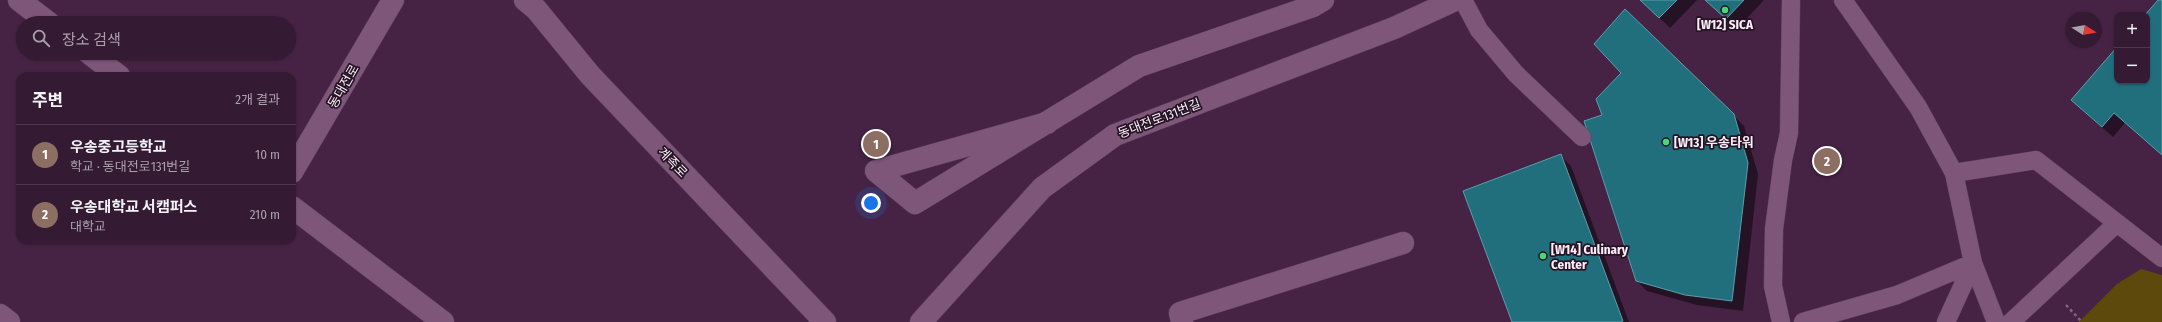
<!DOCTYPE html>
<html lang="ko">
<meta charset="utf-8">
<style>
:root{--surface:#341a33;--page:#3f273f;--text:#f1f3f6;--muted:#a9a1ac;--line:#4e384e;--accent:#4dd676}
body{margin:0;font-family:"Fira Sans Condensed","Noto Sans KR",sans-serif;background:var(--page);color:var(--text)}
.controls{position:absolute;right:12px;top:12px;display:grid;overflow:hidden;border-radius:8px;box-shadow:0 1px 3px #0004}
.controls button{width:36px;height:36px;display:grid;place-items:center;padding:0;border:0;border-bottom:1px solid var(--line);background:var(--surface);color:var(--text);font:20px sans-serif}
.compass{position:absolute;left:2066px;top:12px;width:36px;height:36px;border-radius:50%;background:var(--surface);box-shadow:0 1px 3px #0004;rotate:101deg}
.you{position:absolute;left:871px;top:203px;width:14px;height:14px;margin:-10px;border:3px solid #fff;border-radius:50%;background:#1a73e8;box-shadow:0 0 0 6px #1a73e833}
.badge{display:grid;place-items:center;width:26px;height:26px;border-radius:50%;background:var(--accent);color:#fff;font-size:13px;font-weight:700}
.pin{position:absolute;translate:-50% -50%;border:2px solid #fff;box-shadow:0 1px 4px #0006}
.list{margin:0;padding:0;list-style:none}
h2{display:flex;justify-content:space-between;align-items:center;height:52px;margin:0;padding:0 16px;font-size:17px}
h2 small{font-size:13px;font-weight:400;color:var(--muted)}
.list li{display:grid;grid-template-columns:26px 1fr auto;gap:12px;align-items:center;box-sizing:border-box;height:60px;padding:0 16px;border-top:1px solid var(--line)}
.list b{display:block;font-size:15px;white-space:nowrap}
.list p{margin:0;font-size:13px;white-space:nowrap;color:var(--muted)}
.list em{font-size:13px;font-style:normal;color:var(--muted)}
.icon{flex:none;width:22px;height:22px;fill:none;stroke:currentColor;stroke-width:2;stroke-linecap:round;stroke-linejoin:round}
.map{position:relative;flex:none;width:2162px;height:322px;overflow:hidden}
.search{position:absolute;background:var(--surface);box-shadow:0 1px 3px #0004;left:16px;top:16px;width:280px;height:44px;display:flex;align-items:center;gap:10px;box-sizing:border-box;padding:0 14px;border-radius:22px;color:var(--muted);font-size:15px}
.panel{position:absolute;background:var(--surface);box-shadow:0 1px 3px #0004;left:16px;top:72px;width:280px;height:172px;border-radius:12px}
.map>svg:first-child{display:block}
</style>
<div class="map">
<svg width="2162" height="322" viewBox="0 0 2162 322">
<rect width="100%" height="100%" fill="#462344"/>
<path fill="#5c490b" d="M2141,269L2162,275V322H2079L2117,284Z"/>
<path fill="#0007" d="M1641,0H1697L1670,28Z
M1706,0H1764L1737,29Z
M2160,0H2162V155L2125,123L2113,137L2082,110L2117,48V81H2147L2146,15Z
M1733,115L1744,126L1758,174L1743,311L1697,305L1647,291L1636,280Z
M1560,155L1571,166L1629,322H1513Z"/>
<path fill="#216f7c" stroke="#5a9fab" d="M1640,0H1677L1659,18Z
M1705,0H1744L1726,19Z
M2158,0H2162V155L2114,113L2102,127L2071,100L2117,47V81H2147V15H2145Z
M1625,9L1734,114L1748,163L1732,301L1685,295L1636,281L1584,121L1602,115L1596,99L1621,73L1594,44Z
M1561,154L1623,321L1620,322H1512L1463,191Z"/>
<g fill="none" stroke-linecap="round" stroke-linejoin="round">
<defs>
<path id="lane" d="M1463,0L1479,30L1516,74L1582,137
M1843,0L1918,107L1954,173L1973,263L1996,322
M1954,173L2036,160L2162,258
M1781,322L1773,286L1774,229L1783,160L1789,133L1791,0
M1803,322L1897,295L1973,263
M1946,322L1973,263
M2011,322L2117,223"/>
<path id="street" d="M525,0L536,9L590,75L825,322
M1047,123L876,171L915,203L1139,66L1313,6L1323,0
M292,172L393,0
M0,315L9,322
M921,322L1042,188L1115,135L1394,28L1455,0
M1182,322L1180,313L1403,243"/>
<path id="secondary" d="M19,0L49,23
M89,53L119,76
M292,207L443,322"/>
</defs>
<use href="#lane" stroke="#5e405c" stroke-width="19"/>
<use href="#street" stroke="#5e405c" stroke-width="23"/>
<use href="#secondary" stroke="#5e405c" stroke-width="23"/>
<path stroke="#826580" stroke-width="2.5" stroke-dasharray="3 3" stroke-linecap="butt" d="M2066,305L2082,322"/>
<use href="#lane" stroke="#7d567a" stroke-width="18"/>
<use href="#street" stroke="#7d567a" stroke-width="22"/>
<use href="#secondary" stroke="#7d567a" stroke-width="22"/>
</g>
<g fill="#4dd676" stroke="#231422" stroke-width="1.5">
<circle cx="1725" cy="10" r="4"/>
<circle cx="1666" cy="142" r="4"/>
<circle cx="1543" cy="256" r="4"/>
</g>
<g text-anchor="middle" stroke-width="3.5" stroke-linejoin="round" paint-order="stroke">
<g font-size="13" font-weight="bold" fill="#ffecfc" stroke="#231422" text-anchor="start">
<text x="1725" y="29" text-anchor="middle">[W12] SICA</text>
<text x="1674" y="147">[W13] 우송타워</text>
<text x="1551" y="254">[W14] Culinary<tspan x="1551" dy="15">Center</tspan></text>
</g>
<g font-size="13" fill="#ffecfc" stroke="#231422">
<text transform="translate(343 86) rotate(-60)" y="5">동대전로</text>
<text transform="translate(1159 118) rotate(-21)" y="5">동대전로131번길</text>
<text transform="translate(673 162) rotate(46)" y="5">계족로</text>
</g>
</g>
</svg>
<div class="controls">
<button>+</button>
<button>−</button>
</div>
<svg class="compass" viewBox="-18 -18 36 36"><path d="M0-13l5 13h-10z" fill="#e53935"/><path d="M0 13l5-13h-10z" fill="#a9a1ac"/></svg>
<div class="you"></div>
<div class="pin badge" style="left:876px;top:144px;background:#8d6e63">1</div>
<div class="pin badge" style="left:1827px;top:161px;background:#8d6e63">2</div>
<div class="search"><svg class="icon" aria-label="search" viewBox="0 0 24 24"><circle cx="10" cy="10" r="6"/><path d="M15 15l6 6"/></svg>장소 검색</div>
<section class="panel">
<h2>주변<small>2개 결과</small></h2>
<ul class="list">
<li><span class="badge" style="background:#8d6e63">1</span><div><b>우송중고등학교</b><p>학교 · 동대전로131번길</p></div><em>10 m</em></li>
<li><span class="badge" style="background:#8d6e63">2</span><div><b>우송대학교 서캠퍼스</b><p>대학교</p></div><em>210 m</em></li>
</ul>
</section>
</div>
